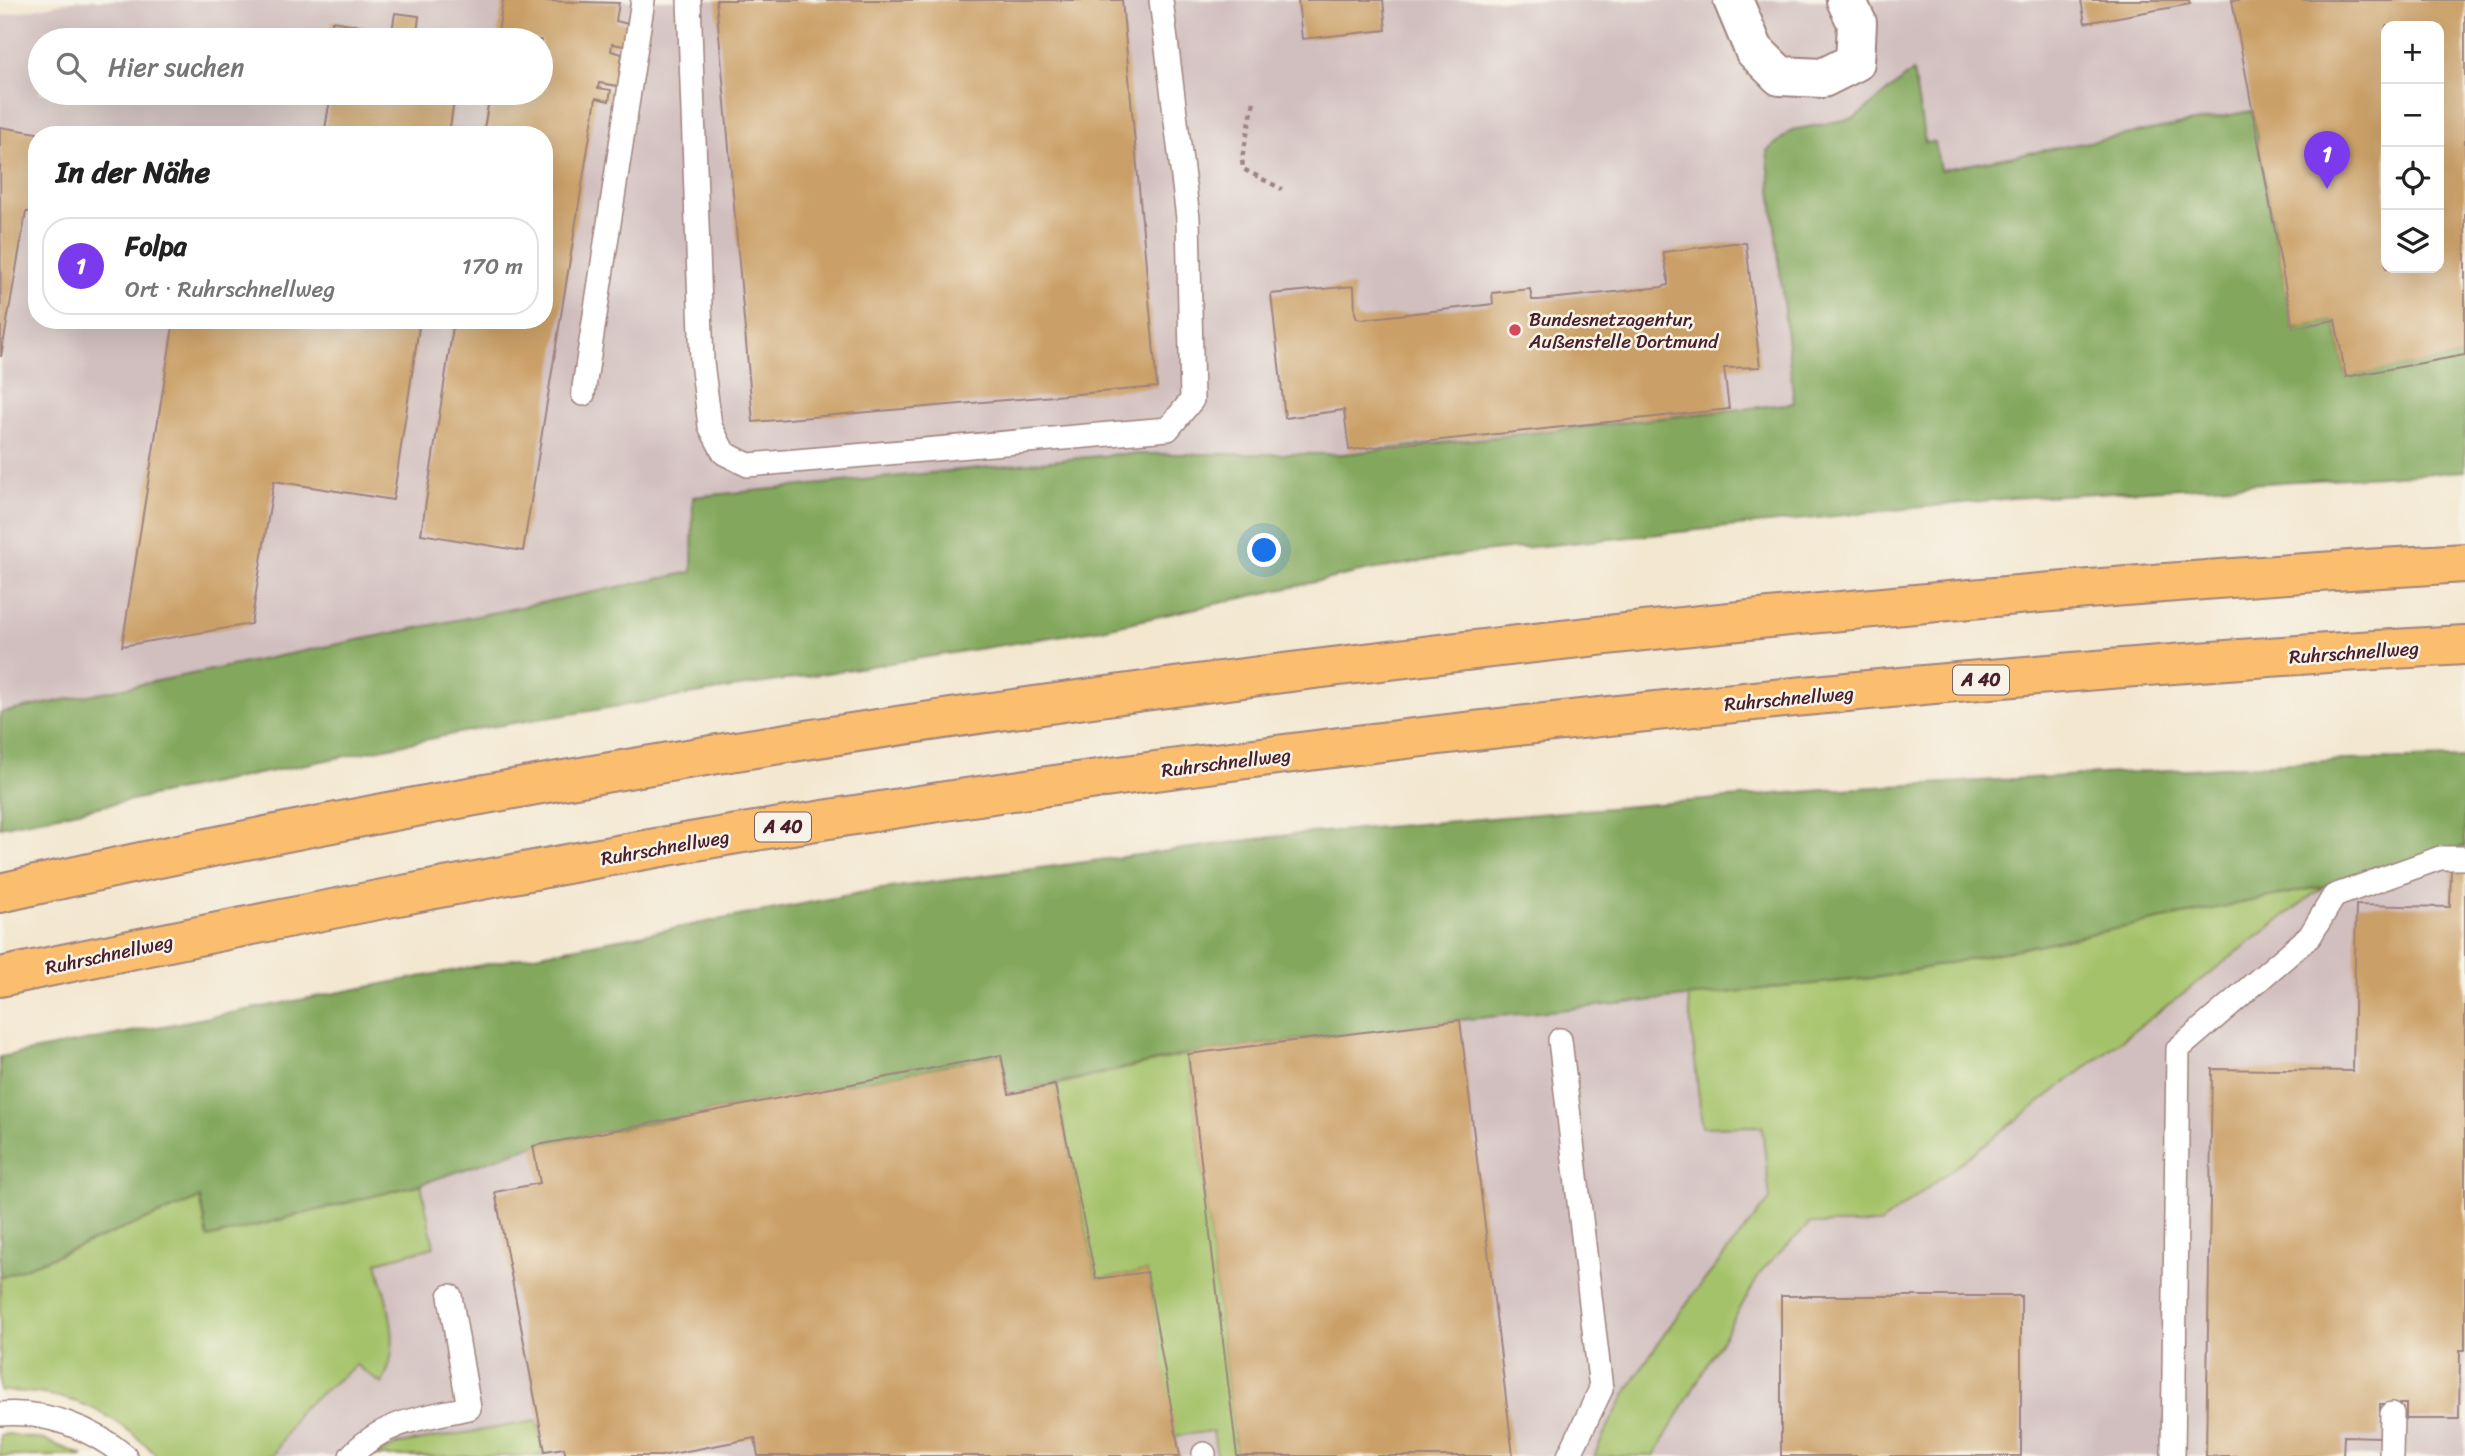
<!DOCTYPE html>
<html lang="de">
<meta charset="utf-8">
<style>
:root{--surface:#fff;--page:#f2f2f2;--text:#222;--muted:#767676;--line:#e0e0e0;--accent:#7c3aed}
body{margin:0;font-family:Sriracha,sans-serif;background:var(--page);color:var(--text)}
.controls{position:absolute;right:21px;top:21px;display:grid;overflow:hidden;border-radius:14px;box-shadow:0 7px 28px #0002}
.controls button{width:63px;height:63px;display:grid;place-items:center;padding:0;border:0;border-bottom:2px solid var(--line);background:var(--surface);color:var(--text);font:35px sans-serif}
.you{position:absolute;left:1265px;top:551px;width:24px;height:24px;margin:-18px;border:5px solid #fff;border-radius:50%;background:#1a73e8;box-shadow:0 0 0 10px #1a73e833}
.badge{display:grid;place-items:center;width:46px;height:46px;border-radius:50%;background:var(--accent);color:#fff;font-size:23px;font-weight:700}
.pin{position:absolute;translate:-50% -58px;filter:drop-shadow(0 2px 4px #0008)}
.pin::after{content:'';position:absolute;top:37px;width:24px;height:21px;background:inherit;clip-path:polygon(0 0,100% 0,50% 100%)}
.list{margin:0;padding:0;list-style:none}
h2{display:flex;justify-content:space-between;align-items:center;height:91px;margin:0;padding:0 28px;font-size:30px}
h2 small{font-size:23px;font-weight:400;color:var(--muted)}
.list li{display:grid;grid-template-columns:46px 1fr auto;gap:21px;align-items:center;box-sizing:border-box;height:98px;margin:0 14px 14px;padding:0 14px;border:2px solid var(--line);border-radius:28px}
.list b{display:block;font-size:26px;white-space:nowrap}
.list p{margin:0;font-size:23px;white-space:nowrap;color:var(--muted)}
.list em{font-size:23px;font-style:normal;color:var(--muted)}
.icon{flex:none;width:38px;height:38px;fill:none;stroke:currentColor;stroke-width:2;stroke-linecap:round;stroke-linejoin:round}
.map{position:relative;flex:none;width:2465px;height:1456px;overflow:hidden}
.search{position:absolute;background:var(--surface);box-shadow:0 7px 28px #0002;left:28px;top:28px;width:525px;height:77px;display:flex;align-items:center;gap:18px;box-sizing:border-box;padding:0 24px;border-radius:38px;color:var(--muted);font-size:26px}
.panel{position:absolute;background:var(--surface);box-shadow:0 7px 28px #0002;left:28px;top:126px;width:525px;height:203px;border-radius:28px}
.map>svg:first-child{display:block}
</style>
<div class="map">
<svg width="2465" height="1456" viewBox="0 0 2465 1456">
<rect width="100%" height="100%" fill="#f7f3e8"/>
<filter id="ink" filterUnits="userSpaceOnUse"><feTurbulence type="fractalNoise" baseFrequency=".0143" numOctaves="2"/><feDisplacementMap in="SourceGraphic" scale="14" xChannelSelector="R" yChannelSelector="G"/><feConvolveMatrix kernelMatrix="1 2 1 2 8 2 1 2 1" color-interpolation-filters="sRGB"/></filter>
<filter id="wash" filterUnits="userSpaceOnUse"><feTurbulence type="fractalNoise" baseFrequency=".00686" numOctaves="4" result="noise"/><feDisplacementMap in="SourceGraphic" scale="28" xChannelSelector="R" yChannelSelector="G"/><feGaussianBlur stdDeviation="1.57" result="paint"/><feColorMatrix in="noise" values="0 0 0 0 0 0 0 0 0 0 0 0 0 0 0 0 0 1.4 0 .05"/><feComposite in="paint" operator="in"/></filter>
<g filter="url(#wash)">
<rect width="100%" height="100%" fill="#f3e7d0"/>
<path fill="#d1bfbf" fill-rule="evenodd" d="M78,0H2465V466L2013,498L1472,553L1365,571L1102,629L483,728L0,827V16ZM2386,26H2439V268H2386ZM40,40H541V93H40ZM37,135H544V320H37Z
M2465,832V1456H242L197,1214L884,1059Z"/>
<path fill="#a4c269" stroke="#77704a" stroke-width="2" d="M2324,886L1880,1224H1809L1763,1269L1654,1456H1594C1636,1361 1704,1279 1770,1199L1762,1126L1702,1127L1688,996L1882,977Z
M1188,1054L1237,1456H1217L1213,1431L1175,1436L1147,1272L1096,1279L1055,1085Z
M421,1184L434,1247L377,1262C387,1306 404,1341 382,1384L356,1365L299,1411L273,1456H157C111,1409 67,1391 0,1391V1278L201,1198L208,1238Z
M537,1421L543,1456H373L399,1444Z
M9,1434L44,1440L84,1456H0V1435Z"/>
<path fill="#83a85d" stroke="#666444" stroke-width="2" d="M1913,71L1925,143L1935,142L1940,170L2252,111L2293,328L2335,320L2346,376L2465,355V471L2013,498L1472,553L1365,571L1102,629L483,728L0,827V713L692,572L693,497L1119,454H1343L1794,403L1767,151L1792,130L1855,118Z
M2465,758V846L2324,886L1882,977L1460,1020L1188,1054L1009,1094L1001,1055L533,1146L421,1184L208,1238L200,1198L0,1278V1057L875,890L1287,835L1824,790L2344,760Z"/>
<g id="blocks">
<path fill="#cba067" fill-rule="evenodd" d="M503,0L619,3L616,21L628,24L625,46L612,44L611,51L622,54L618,86L599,83L598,88L611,90L609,101L596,98L523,551L421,534L454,320H544V135H483L490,93H541V40H497Z
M716,0H1122L1157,387L753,422Z
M1298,0H1383L1386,30L1302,39Z
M2081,0H2189L2190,4L2085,23Z
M2232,0H2465V355L2346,377L2335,320L2293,328ZM2386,26H2439V268H2386Z
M395,13L419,16L417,35L439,40H329L332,21L392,31Z
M331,93H455L449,135H324Z
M0,127L37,133V184L32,212H26L1,357Z
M1733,243H1746L1760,367L1724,368L1729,409L1349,450L1344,410L1285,418L1271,294L1354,286L1355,313L1357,318L1363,319L1493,304L1492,293L1530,289L1532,300H1539L1662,287L1668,285V279L1663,252Z
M174,320H420L393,500L274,481L251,624L122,646Z
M2451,870H2465V1350H2460L2459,1419H2406V1404H2380V1437L2344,1436L2343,1456H2206L2212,1069L2353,1071L2356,905L2450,907Z
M1460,1020L1513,1456H1237L1188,1054Z
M1001,1055L1009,1094L1055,1085L1096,1279L1147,1272L1180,1456H758L755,1438L661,1456H566L564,1448L545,1451L495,1192L540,1183L533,1146Z
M1781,1296H2021V1456H1781Z"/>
</g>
</g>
<g filter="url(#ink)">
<use href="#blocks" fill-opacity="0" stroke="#9e837e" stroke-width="2"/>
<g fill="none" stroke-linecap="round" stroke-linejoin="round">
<defs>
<path id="service" d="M689,0L702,362L710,426L724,453L748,465L1168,429L1192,400L1188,218L1161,0
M583,394L643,0
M1560,1040L1601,1389L1569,1456
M0,1414C44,1410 92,1428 125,1456
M1204,1454V1456
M351,1456C383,1421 425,1417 469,1408L450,1296
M2173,1456L2178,1049L2310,936L2334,896L2440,858H2465
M2391,1456L2392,1414"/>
<path id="minor" d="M1733,0L1754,50L1780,76L1823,78L1855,62L1857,23L1846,0"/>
<path id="motorway" d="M0,893C447,791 901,719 1356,664C1725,619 2094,584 2465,563
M0,977C249,925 498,874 749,832C1124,770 1501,724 1879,689C2074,671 2269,655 2465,645"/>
</defs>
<use href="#service" stroke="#9e837e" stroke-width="26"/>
<use href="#minor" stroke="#9e837e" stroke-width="42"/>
<use href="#motorway" stroke="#9e837e" stroke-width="42"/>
<path stroke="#9e837e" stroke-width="4.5" stroke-dasharray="5 5" stroke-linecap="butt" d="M1254,102L1242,158L1243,169L1282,189"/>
<use href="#service" stroke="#fff" stroke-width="23"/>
<use href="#minor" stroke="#fff" stroke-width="38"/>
<use href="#motorway" stroke="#fabe6e" stroke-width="38"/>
</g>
</g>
<circle fill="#d1495b" stroke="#f7f3e8" stroke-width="2.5" cx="1515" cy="330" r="7"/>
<g text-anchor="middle" stroke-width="5" stroke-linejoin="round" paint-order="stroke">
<g fill="#f7f3e8" stroke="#7e5f64" stroke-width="2">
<rect x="1953" y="665.5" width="56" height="29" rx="5"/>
<rect x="755" y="812.5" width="56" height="29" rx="5"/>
</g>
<g font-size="18" font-weight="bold" fill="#4a1f2b">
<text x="1981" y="686">A 40</text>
<text x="783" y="833">A 40</text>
</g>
<g font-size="19" fill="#4a1f2b" stroke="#f7f3e8" text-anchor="start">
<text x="1529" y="326">Bundesnetzagentur,<tspan x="1529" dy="22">Außenstelle Dortmund</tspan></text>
</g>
<g font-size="19" fill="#4a1f2b" stroke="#f7f3e8">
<text transform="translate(2354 652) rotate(-4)" y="7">Ruhrschnellweg</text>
<text transform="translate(1789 698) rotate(-5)" y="7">Ruhrschnellweg</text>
<text transform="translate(1226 762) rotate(-7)" y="7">Ruhrschnellweg</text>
<text transform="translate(665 847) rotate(-10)" y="7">Ruhrschnellweg</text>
<text transform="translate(109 954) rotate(-12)" y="7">Ruhrschnellweg</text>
</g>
</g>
</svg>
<div class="controls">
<button>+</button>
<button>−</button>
<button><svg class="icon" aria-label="locate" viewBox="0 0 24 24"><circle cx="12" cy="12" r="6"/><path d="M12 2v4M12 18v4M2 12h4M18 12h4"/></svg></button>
<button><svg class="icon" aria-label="layers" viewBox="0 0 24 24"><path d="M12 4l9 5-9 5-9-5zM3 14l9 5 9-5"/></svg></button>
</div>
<div class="you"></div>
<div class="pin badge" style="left:2327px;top:189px">1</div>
<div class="search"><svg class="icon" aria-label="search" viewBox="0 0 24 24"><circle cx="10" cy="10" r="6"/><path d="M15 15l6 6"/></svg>Hier suchen</div>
<section class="panel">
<h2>In der Nähe<small></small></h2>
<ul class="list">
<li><span class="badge">1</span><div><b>Folpa</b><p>Ort · Ruhrschnellweg</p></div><em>170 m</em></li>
</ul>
</section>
</div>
